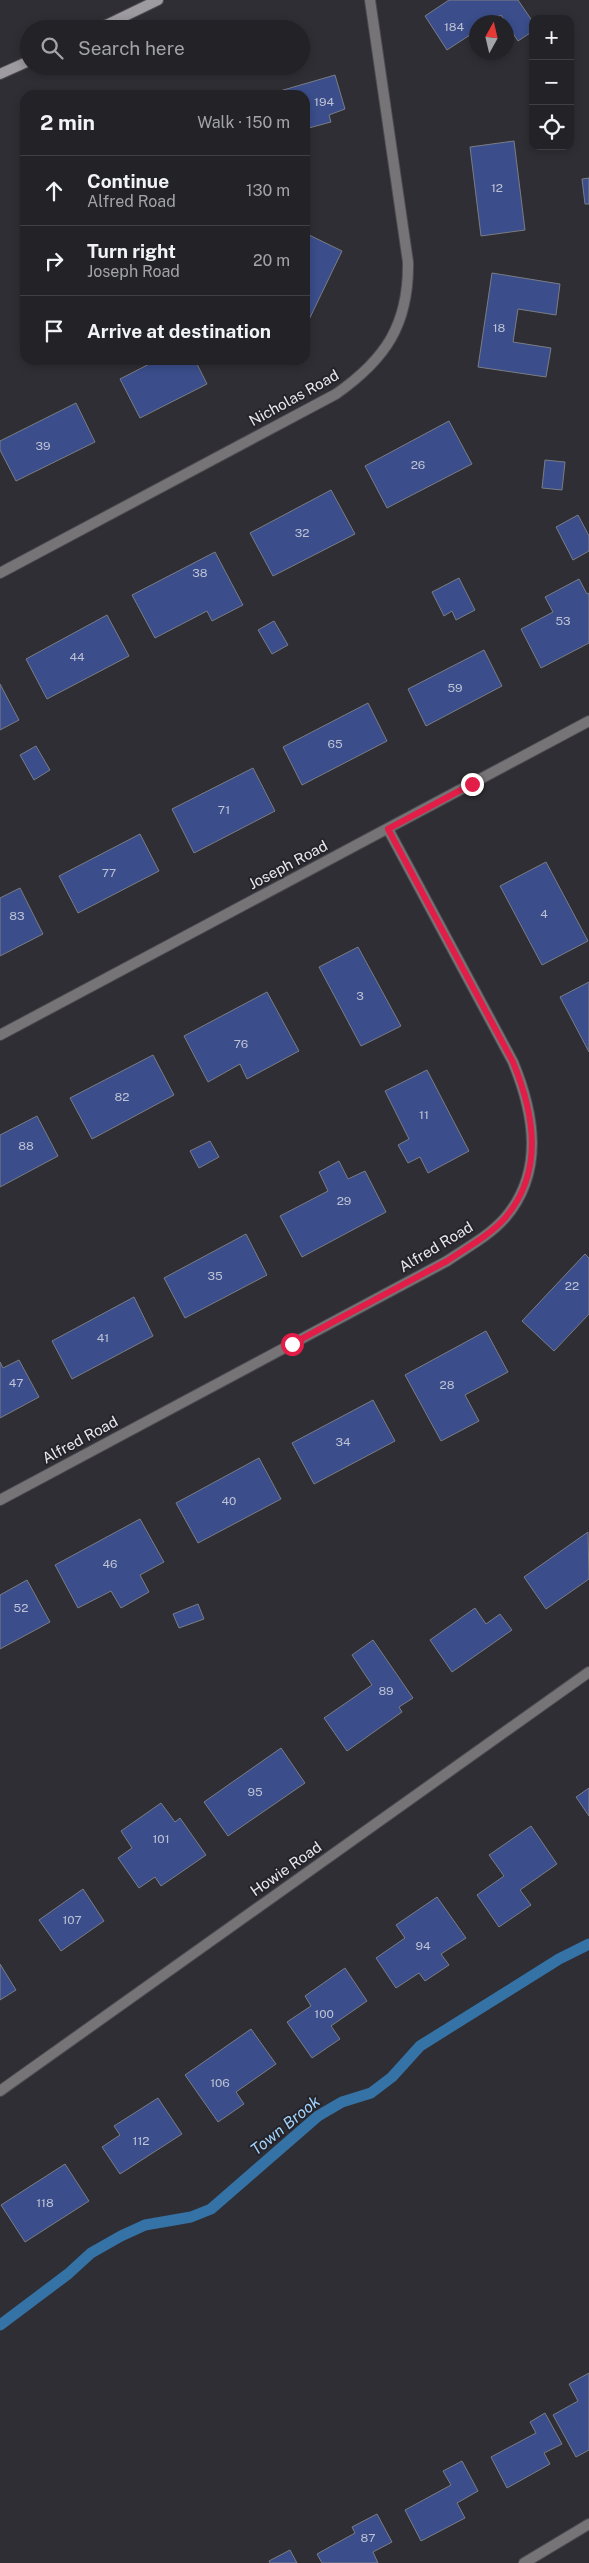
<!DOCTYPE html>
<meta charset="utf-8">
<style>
:root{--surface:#232227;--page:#2b2a2f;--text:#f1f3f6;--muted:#a3a4a7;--line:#403f44}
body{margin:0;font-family:"Public Sans",sans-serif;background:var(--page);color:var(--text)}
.controls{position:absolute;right:15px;top:15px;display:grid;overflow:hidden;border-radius:10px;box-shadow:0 2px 8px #0003}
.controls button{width:45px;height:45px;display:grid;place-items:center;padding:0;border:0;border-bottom:1px solid var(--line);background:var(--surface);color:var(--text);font:25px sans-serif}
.compass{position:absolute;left:469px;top:15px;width:45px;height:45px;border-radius:50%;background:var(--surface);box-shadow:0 2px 8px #0003;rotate:8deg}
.stop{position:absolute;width:15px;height:15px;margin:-11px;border:4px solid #e11d48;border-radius:50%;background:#fff}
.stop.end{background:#e11d48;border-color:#fff;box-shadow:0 1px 5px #0008}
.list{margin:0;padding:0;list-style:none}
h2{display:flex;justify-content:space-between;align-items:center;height:65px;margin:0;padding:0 20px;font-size:21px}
h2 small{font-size:16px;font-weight:400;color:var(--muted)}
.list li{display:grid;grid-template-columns:32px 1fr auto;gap:15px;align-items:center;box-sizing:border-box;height:70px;padding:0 20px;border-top:1px solid var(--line)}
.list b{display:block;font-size:19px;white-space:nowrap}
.list p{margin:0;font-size:16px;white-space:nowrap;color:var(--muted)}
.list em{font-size:16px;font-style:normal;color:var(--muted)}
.icon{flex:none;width:28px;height:28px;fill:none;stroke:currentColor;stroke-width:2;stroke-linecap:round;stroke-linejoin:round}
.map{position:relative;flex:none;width:589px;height:2563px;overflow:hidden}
.search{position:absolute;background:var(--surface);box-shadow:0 2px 8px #0003;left:20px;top:20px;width:290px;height:55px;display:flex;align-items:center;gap:12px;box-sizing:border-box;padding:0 18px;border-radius:28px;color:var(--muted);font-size:19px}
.panel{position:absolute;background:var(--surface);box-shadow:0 2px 8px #0003;left:20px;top:90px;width:290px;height:275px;border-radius:15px}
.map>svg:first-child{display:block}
</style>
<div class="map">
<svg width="589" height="2563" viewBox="0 0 589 2563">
<rect width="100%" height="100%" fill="#2f2e34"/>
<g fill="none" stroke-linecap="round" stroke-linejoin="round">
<path stroke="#3573a6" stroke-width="11" d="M0,2325L68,2274L91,2253L121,2236L145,2225L191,2217L211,2209L318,2116L342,2102L371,2093L392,2077L420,2046L559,1959L589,1944"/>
</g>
<path fill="#3b4e8b" stroke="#7a7d84" d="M449,0H518L533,22V31L518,41L501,15L489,22H476V31L447,50L425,16Z
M335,75L345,109L329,115L331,122L305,129V95H266Z
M514,141L525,230L481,236L470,147Z
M589,178V204H585L582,179Z
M305,233L342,251L305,328Z
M492,273L560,284L556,315L518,309L513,342L551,348L546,377L478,367Z
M157,360H195L207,384L140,418L120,379Z
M76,403L95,442L16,481L0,450V441Z
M449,421L472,464L387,508L365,466Z
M545,460L565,462L562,490L542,488Z
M331,490L355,534L273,576L250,533Z
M578,515L589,536V551L573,560L556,527Z
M215,552L243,605L212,621L207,611L155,638L132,595Z
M459,578L475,610L456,620L452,611L444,616L432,592Z
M579,579L587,594L589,593V643L541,668L521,629L553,612L545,597Z
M107,615L129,656L47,699L26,659Z
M274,621L288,645L272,654L258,630Z
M484,650L502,686L426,726L408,689Z
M0,684L19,720L0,730Z
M368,703L387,741L302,785L283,747Z
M36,746L50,770L34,780L20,755Z
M253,768L275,811L194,853L172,809Z
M140,834L159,871L78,913L59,876Z
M546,862L588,941L542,965L500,886Z
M20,888L43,934L0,956V898Z
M358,947L401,1026L361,1046L319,967Z
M589,982V1052L560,997Z
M267,992L299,1051L247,1079L240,1064L208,1082L184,1036Z
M153,1055L174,1095L92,1139L70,1098Z
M427,1070L469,1151L428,1173L420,1157L408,1163L398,1145L409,1139L385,1091Z
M37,1116L58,1156L0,1187V1135Z
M210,1141L219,1157L199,1168L190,1151Z
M339,1161L348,1179L365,1171L386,1212L302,1257L280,1216L328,1191L319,1172Z
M246,1234L267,1275L185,1318L164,1278Z
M585,1254L589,1258V1314L554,1351L522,1321Z
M134,1297L153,1336L72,1379L52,1341Z
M486,1331L508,1372L465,1395L479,1421L441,1441L405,1375Z
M19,1360L39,1397L0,1418V1362L3,1368Z
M373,1400L395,1441L314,1484L292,1443Z
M259,1458L281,1499L198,1543L176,1503Z
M140,1519L164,1562L140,1575L149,1592L121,1608L111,1591L78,1608L55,1565Z
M588,1532L589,1579L546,1609L524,1577Z
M27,1580L50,1622L0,1649V1595Z
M198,1604L204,1619L179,1628L173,1614Z
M475,1608L486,1624L500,1614L512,1630L452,1672L430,1640Z
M373,1640L413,1698L399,1707L402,1712L347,1751L324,1718L372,1685L352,1655Z
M281,1748L305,1783L228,1836L204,1802Z
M589,1788V1816L576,1797Z
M161,1803L175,1822L180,1818L206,1855L161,1886L155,1877L139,1888L118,1858L132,1848L121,1831Z
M531,1826L557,1864L520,1890L531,1905L499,1927L477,1895L504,1876L489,1855Z
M83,1889L104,1921L61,1951L39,1920Z
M437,1897L466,1938L441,1954L449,1965L425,1981L419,1973L396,1988L376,1958L405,1938L396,1925Z
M0,1964L16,1990L0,2000Z
M345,1968L367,2001L331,2026L340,2039L312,2058L287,2022L311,2006L305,1996Z
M251,2029L276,2064L236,2092L244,2104L218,2122L185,2075Z
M158,2098L182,2134L120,2174L102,2147L120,2135L114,2126Z
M65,2164L89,2201L25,2242L1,2205Z
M589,2373V2450L576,2457L553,2415L578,2401L569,2384Z
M545,2413L562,2444L544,2453L550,2464L507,2488L491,2457L536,2433L530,2422Z
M462,2461L478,2491L457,2503L465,2518L421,2541L405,2510L451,2485L443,2471Z
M377,2514L392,2542L373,2552L378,2563H322L317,2554L355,2533L352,2527Z
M290,2550L297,2563H270L269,2561Z"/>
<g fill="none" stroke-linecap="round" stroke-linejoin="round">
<defs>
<path id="street" d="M0,573L336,394C386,359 409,324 408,262L370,0
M0,1035L589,721
M0,1500L447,1261C466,1248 489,1236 505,1218C545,1171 534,1113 513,1062L388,829
M0,2091L589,1672
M524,2563L589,2524"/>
<path id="secondary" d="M98,29L158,0
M0,74L29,61"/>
</defs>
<use href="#street" stroke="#4d4c51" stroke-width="12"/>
<use href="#secondary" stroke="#4d4c51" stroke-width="12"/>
<use href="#street" stroke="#767477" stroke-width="10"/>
<use href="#secondary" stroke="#9e9ba0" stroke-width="10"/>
</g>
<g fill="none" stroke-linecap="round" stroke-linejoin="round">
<path stroke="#e11d48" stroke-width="6" d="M292,1344L447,1261C466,1248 489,1236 505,1218C545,1171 534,1113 513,1062L388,829L472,784"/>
</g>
<g text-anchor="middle" stroke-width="4" stroke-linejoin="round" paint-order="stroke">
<g font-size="12" fill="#bdc2d4">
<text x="454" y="31">184</text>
<text x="324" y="106">194</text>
<text x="497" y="192">12</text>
<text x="499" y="332">18</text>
<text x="43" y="450">39</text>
<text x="418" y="469">26</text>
<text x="302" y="537">32</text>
<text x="200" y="577">38</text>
<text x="563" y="625">53</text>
<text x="77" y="661">44</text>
<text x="455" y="692">59</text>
<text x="335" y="748">65</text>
<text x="224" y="814">71</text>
<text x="109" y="877">77</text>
<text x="544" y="918">4</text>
<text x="17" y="920">83</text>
<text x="360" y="1000">3</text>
<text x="241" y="1048">76</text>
<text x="122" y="1101">82</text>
<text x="424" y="1119">11</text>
<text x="26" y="1150">88</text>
<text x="344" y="1205">29</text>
<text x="215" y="1280">35</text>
<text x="572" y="1290">22</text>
<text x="103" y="1342">41</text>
<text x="16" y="1387">47</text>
<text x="447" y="1389">28</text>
<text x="343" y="1446">34</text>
<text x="229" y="1505">40</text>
<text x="110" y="1568">46</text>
<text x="21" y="1612">52</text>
<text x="386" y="1695">89</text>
<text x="255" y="1796">95</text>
<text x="161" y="1843">101</text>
<text x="72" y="1924">107</text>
<text x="423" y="1950">94</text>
<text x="324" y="2018">100</text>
<text x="220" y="2087">106</text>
<text x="141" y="2145">112</text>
<text x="45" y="2207">118</text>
<text x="368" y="2542">87</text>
</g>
<g font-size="15" fill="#e8e8ec" stroke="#25242a">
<text transform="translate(294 398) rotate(-29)" y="5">Nicholas Road</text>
<text transform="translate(288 865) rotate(-28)" y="5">Joseph Road</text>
<text transform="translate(436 1247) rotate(-31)" y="5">Alfred Road</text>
<text transform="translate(80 1440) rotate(-28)" y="5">Alfred Road</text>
<text transform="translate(286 1869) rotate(-35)" y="5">Howie Road</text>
</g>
<g font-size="16" font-style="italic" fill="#a2d3fe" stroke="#25242a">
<text transform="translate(285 2125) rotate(-39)" y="6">Town Brook</text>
</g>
</g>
</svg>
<div class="controls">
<button>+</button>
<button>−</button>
<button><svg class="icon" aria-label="locate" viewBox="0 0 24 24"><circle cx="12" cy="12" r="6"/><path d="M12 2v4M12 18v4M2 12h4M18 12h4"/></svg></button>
</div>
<svg class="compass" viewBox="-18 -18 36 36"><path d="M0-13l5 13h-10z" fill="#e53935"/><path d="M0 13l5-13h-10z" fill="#a3a4a7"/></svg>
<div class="stop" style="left:292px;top:1344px"></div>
<div class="stop end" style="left:472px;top:784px"></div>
<div class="search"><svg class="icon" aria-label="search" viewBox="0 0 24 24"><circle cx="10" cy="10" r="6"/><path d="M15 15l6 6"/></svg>Search here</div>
<section class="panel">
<h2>2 min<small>Walk · 150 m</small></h2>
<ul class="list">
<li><svg class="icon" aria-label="ahead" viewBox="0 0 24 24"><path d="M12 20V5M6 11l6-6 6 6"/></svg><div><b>Continue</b><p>Alfred Road</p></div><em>130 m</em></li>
<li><svg class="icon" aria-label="right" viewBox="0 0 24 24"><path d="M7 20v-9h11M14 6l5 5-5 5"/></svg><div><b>Turn right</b><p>Joseph Road</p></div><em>20 m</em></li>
<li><svg class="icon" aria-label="arrive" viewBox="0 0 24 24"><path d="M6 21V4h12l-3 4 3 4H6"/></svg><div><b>Arrive at destination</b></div></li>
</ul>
</section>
</div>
